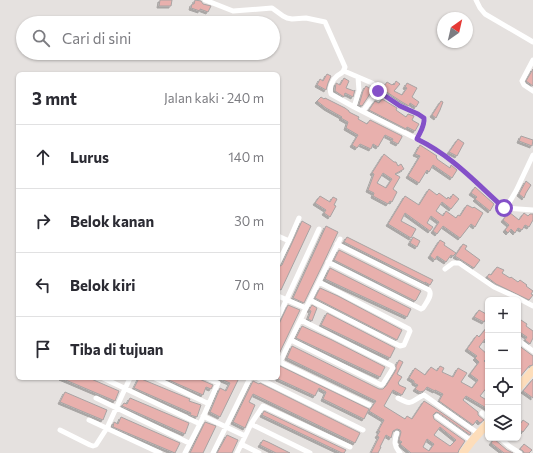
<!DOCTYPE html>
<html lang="id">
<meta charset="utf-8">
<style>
:root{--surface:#fff;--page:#f7f7f7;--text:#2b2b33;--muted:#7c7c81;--line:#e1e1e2}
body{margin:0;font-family:Commissioner,sans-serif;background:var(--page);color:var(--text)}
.controls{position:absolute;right:12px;bottom:12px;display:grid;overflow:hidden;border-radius:6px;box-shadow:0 1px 3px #0004}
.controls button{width:36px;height:36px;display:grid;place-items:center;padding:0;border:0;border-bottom:1px solid var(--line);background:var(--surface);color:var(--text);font:20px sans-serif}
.compass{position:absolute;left:437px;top:12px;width:36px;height:36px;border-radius:50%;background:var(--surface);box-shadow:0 1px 3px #0004;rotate:34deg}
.stop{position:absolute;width:12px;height:12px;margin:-9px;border:3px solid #8450c8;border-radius:50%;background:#fff}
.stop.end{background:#8450c8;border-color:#fff;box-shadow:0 1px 4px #0008}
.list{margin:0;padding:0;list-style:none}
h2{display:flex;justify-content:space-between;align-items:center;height:52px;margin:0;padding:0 16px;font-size:17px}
h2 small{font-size:13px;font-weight:400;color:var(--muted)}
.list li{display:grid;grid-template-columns:26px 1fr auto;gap:12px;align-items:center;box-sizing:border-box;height:64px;padding:0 16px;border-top:1px solid var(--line)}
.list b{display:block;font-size:15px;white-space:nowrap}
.list em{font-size:13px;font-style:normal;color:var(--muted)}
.icon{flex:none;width:22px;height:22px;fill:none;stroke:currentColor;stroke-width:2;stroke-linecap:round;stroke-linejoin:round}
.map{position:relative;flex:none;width:533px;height:453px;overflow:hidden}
.search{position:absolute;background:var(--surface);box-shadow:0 1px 3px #0004;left:16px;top:16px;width:264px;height:44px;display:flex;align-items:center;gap:10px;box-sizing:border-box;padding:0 14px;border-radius:22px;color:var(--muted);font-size:15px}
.panel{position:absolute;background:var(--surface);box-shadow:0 1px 3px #0004;left:16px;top:72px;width:264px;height:308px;border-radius:6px}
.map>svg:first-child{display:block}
</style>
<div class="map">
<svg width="533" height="453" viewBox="0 0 533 453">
<defs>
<filter id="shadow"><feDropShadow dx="-2" dy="2" stdDeviation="0" flood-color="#0004"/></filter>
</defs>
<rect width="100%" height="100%" fill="#e5e1df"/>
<path fill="#e8b0ad" stroke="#a8a3a3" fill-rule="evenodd" filter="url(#shadow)" d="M160,0H172L171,6H159Z
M195,0L201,1L203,4L211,6L208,12L200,9V11L191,8L192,4H194Z
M533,69V86L526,81Z
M327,74L331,76L328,83L326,90L317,85L320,79L323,81Z
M344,78L349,81L346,88L354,91L355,90L353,97L345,93L344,97L335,91L336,83L340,85Z
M396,81L400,84L394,91L402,95L407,88L405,87L407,83L417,88L412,97L419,102L416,107L410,103L409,106L402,102L382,89L387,82L392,85L393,84L394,85Z
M366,86L372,90L368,97L362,106L359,105L363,91Z
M321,97L324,99L325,98L345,108L349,111V112L359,117L358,119L367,124L370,120L402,136V137L398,144L392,141L393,139L385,135L378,147L373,144L371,149L360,144L357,148L352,145L358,135L346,128L348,122L341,118L342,117L326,108L317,101Z
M382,99L397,108L396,110L406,117L408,114L414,116L412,120L419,124L415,131L407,127L406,129L369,110L375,101L379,103Z
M441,101L443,102L440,110L436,118L432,115Z
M521,136L533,140L532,146L519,141Z
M458,139L464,143L457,156L449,152Z
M420,145L437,156L436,157L437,158V159L450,168L451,165L457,170L452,178L433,165L429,172L427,170L419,183L408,176L420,156L415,154Z
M384,154L394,162H396L398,166L401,164L404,169L395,174L400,177L393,189L397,192L392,202L390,201L388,204L373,196L374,193L368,190L374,174L372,173ZM383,173L392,179L386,188L377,183Z
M526,181L531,185L526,193L524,198L519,194Z
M475,187L494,204L490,211L475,199L477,197L471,193Z
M429,189L437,195L439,193L447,199L448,197L450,199L453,194L459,199L451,209L442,202L436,211L443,216L446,211L456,218L458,215L460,216L467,205L473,208L474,207L483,213L475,227L471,224L460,238L443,226L437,234L433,231L439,222L431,216L427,223L433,227L430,231L405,213L401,221L416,229L411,238L388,224L405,196L419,205Z
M320,196L330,202L333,197L337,199L334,205L336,206L330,217L324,213L326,210L315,203Z
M509,212L519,220L524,213L528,216L530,214H533V220L529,227L525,225L522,230L518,228L515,233L511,229L508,233L505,230L509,225L503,220Z
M302,221L311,226L281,290L278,288V267L282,265Z
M326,226L338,232L323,264L304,303L293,298Z
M347,237L433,280L430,285L425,282V283L344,242Z
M413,237L420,241L417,247L410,243Z
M440,240L445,243L444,245L456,253L453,256L451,255L446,262L437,256L435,260L430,256Z
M463,244L467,246L465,249L480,260L474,268L455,256Z
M339,250L421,291L416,300L415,301L334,260Z
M497,267L504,270L502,273L510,278L511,277L518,282L520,280L527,285L526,286L533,291L531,294L533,295L529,300L496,284L487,277L489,274L491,275Z
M330,268L411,309L407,317L325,279Z
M320,288L338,296L402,330L397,340L315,298Z
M288,305L300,310L279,354H278V326Z
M312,305L317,308L312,321L308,319L311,311L309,310Z
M479,310L488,315L484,322L474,317Z
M327,313L395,348L390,358L321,325Z
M518,318L527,324L526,326L533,331V338L530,344L525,340L527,337L518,331Z
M302,326L332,340L385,367L380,377L296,338Z
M488,326V338L486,341L485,339L479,347L488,355V357L484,361L488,365V386L480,396L488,401V409L466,396L463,400L478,412V415L484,420L480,423L477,420L473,425L439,401L443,394L435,390V391L427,387L424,391L420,392L415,389L418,385L414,383V381L409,378L415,368L425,375L431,367L437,371L440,366L444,368L442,372L453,377L458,368L467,373L461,382L472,388L478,380L470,374L479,362L475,358L477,356L467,349L477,335L479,337Z
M518,345L533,356V365L529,366L520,377L518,376L520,373L518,372Z
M292,346L379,389H383L386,386L396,370V366L399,360L403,362L397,374L402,377L398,383L399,384V385L406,388L402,395L393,390L384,406L405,419L407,416L412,419L424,401L435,408L471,433L470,435L439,413L436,412L433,415L434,419L465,441L459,450L458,453H411L400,444L402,442L399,440L401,432L400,430L397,429L393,431L391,438L386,435L380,447H381L378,453H371L379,437L377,436L380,431H378L384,420L369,411L376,401L287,358ZM440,427L456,440L450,446L434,435ZM427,439L434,444L429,451L423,447Z
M278,365L369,409L364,419L323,399L326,392L319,388L315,396L278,379Z
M61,378H89L119,391L115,401Z
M139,378L190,399L189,401L201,405L197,417L190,415L191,413L134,388Z
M164,378H197L213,385L211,389L206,387L203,395Z
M218,378H239L220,417L210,412L220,388L226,391L230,383Z
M533,379V398L523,391Z
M253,381L259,384L260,383L360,433L355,443L253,394L249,402L255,405L245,428L233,422Z
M65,392L107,410L103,420L60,402Z
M130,398L189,423L185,434L122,406L124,403L127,404Z
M264,411L346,450L344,453H342L262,415Z
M121,417L180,443L175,453L113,427L114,422L118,424Z
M523,420L529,424L523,432L518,429V427Z
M205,422L216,426L203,453H190Z
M227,435L238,440L232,453H217Z
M494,439L507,450L513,453H504L491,443Z
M263,440L268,442L290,453H276L260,445Z
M524,444L532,450L529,453H524L523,451L520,449Z"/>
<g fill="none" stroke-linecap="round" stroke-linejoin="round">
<path stroke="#fff" stroke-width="5" d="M205,0L233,11L272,8L283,16L287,18L292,19L306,18L325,22L345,67C344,73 341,73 337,76C332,80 329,88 331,94L354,107L427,144L455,163L504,208L533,210
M476,0L480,8L485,14L533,42
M533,60L522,81L524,85L533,91
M344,71L358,77L359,91L354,107
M358,77L372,83L378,88V91L363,111
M378,91L400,106L418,114L424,118C425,126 420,132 417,139
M506,208L516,191L533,155
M278,236L289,241
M328,262L421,309L423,308C426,303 433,295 429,290L337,244
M278,263L289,241L299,218
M445,269L453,263H459L494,287L516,297L533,306
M278,296L306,308L340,239
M310,300L400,346L404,345L410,331L409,329L319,282
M306,308L280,362L369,405
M278,318L319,229
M291,340L381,385L383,384L393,368L392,366L301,320
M518,340L533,351
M103,378L200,424
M155,378L209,404
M258,378L363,430
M96,398L189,443
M398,398C414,407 410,401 424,395L479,434
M482,413L488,418
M203,416L245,436
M437,416L472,441
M89,420L160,453
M251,424L310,453
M60,430L90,445L93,446L96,445L107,428L130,378
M397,433C394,441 394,446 400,453
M500,438L509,446L520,453
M241,444L259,453
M185,453L200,424L218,383L207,378
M213,453L250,378
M237,453L251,424L263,406L350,447"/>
<path stroke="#fdddba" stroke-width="8" d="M518,388L533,370
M463,453L472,441L488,423"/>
</g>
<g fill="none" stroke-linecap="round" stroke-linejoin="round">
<path stroke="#8450c8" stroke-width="5" d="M378,91L400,106L418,114L424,118C425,126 420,132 417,139C452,156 475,182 504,208"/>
</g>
</svg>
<div class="controls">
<button>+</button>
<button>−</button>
<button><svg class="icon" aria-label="locate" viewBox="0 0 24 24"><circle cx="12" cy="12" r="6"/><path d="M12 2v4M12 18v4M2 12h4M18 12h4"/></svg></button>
<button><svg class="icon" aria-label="layers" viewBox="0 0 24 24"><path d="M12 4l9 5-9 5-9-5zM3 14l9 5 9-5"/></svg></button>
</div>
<svg class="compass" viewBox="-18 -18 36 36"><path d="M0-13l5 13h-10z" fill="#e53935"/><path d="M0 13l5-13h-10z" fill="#7c7c81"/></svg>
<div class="stop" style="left:504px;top:208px"></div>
<div class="stop end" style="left:378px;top:91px"></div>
<div class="search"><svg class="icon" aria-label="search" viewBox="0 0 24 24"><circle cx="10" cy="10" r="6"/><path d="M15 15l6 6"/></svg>Cari di sini</div>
<section class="panel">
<h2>3 mnt<small>Jalan kaki · 240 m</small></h2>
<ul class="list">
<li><svg class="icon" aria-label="ahead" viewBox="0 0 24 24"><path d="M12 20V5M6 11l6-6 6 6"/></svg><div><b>Lurus</b></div><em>140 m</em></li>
<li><svg class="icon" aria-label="right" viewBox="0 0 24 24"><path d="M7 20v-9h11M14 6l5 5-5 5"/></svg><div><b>Belok kanan</b></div><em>30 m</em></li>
<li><svg class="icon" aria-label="left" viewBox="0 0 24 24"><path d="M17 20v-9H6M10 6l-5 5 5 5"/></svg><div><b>Belok kiri</b></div><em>70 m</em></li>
<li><svg class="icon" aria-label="arrive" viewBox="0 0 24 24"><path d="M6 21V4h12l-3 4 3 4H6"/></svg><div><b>Tiba di tujuan</b></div></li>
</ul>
</section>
</div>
